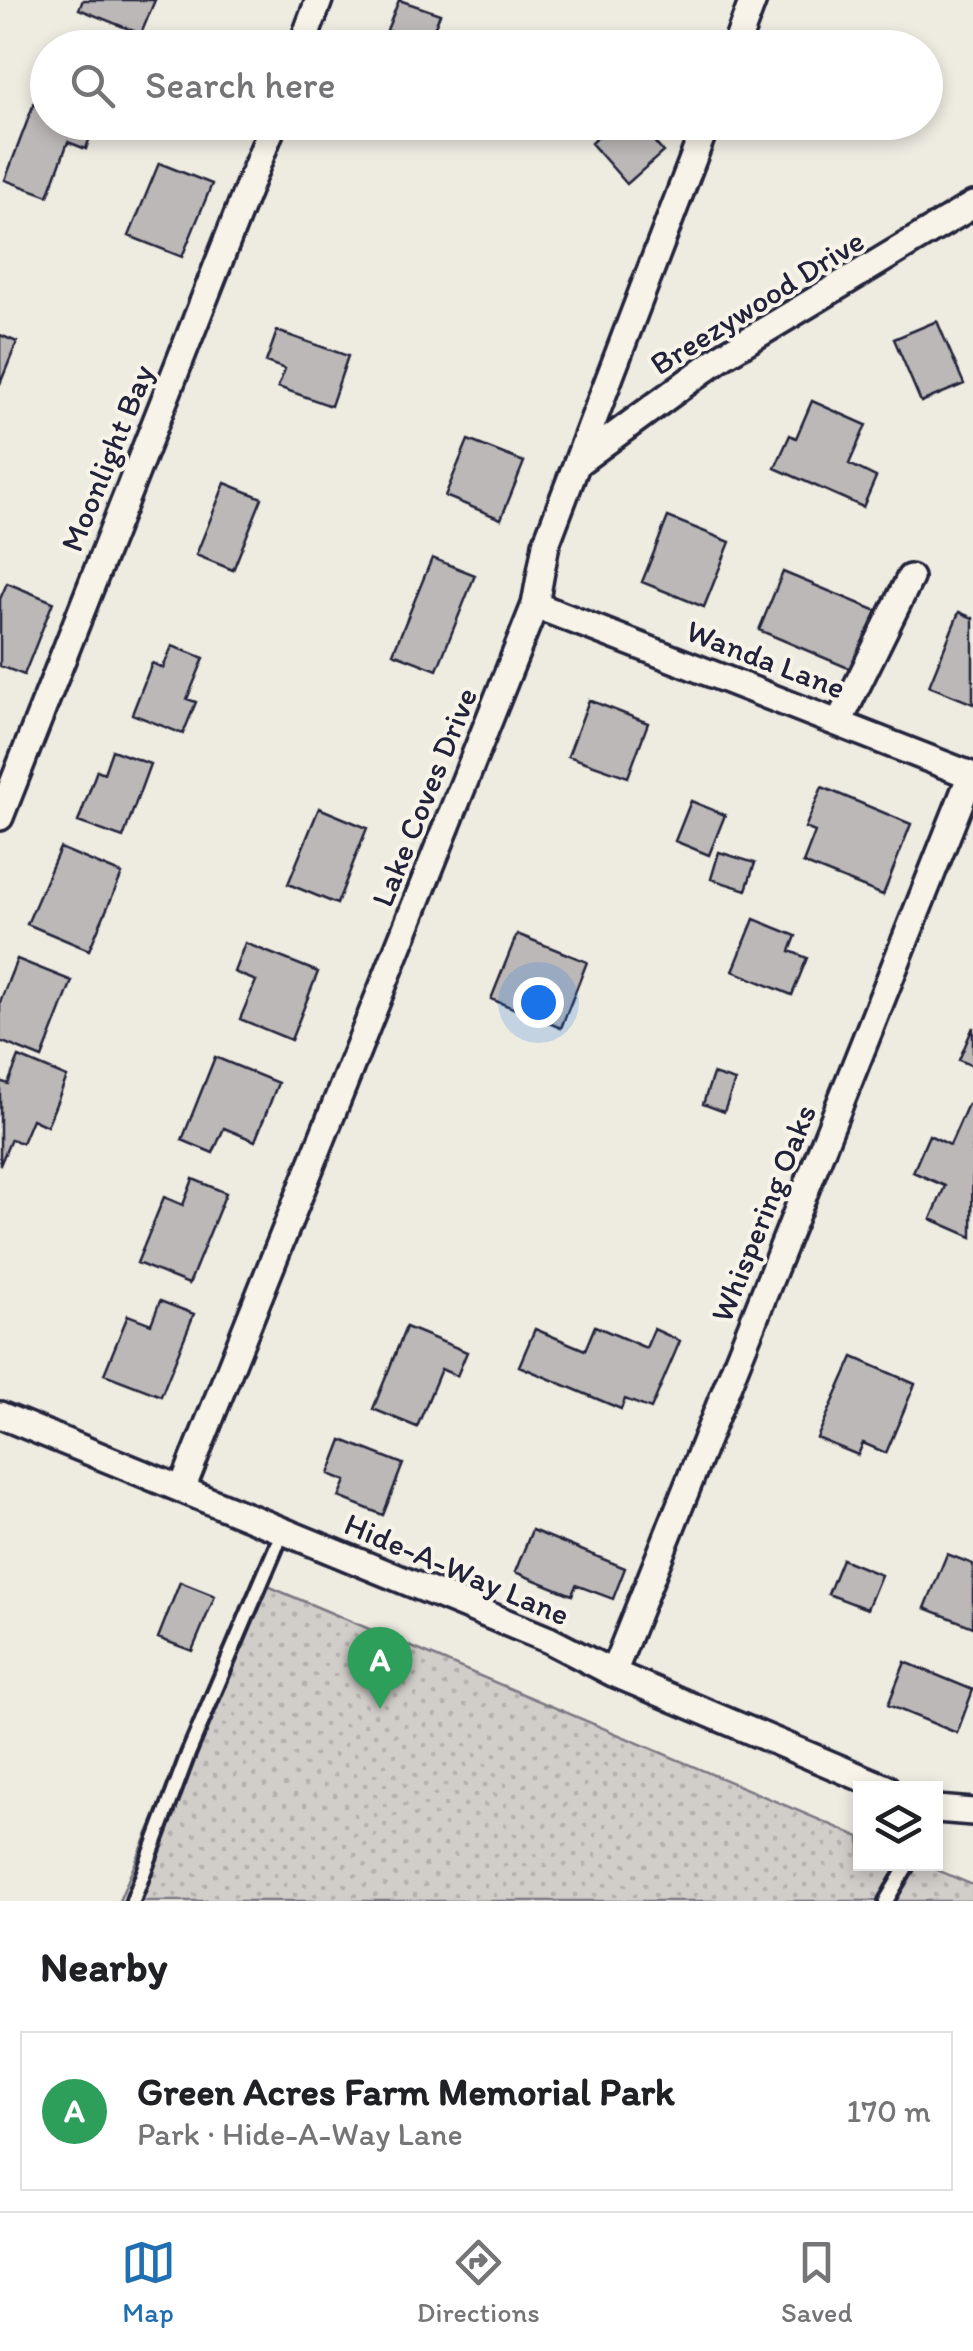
<!DOCTYPE html>
<meta charset="utf-8">
<style>
:root{--surface:#fff;--page:#f6f6f6;--text:#202124;--muted:#757577;--line:#e0e0e0;--accent:#1f6fb2}
body{margin:0;font-family:Itim,sans-serif;background:var(--page);color:var(--text)}
.controls{position:absolute;right:30px;bottom:30px;display:grid;overflow:hidden;border-radius:0px;box-shadow:0 5px 15px #0003}
.controls button{width:90px;height:90px;display:grid;place-items:center;padding:0;border:0;border-bottom:2px solid var(--line);background:var(--surface);color:var(--text);font:50px sans-serif}
.you{position:absolute;left:538px;top:1002px;width:35px;height:35px;margin:-25px;border:8px solid #fff;border-radius:50%;background:#1a73e8;box-shadow:0 0 0 15px #1a73e833}
.badge{display:grid;place-items:center;width:65px;height:65px;border-radius:50%;background:var(--accent);color:#fff;font-size:32px;font-weight:700}
.pin{position:absolute;translate:-50% -82px;filter:drop-shadow(0 2px 5px #0008)}
.pin::after{content:'';position:absolute;top:52px;width:35px;height:30px;background:inherit;clip-path:polygon(0 0,100% 0,50% 100%)}
.list{margin:0;padding:0;list-style:none}
h2{display:flex;justify-content:space-between;align-items:center;height:130px;margin:0;padding:0 40px;font-size:42px}
h2 small{font-size:32px;font-weight:400;color:var(--muted)}
.list li{display:grid;grid-template-columns:65px 1fr auto;gap:30px;align-items:center;box-sizing:border-box;height:160px;margin:0 20px 20px;padding:0 20px;border:2px solid var(--line);border-radius:0px}
.list b{display:block;font-size:38px;white-space:nowrap}
.list p{margin:0;font-size:32px;white-space:nowrap;color:var(--muted)}
.list em{font-size:32px;font-style:normal;color:var(--muted)}
.icon{flex:none;width:55px;height:55px;fill:none;stroke:currentColor;stroke-width:2;stroke-linecap:round;stroke-linejoin:round}
.map{position:relative;flex:none;width:973px;height:1901px;overflow:hidden}
.search{position:absolute;background:var(--surface);box-shadow:0 5px 15px #0003;left:30px;right:30px;top:30px;height:110px;display:flex;align-items:center;gap:25px;box-sizing:border-box;padding:0 35px;border-radius:55px;color:var(--muted);font-size:38px}
.sheet{height:310px;background:var(--surface)}
nav{display:flex;justify-content:space-around;align-items:center;box-sizing:border-box;height:140px;border-top:2px solid var(--line);background:var(--surface);font-size:28px;color:var(--muted)}
nav a{display:grid;justify-items:center;gap:5px}
nav .on{color:var(--accent)}
.map>svg:first-child{display:block}
</style>
<div class="map">
<svg width="973" height="1901" viewBox="0 0 973 1901">
<defs>
<pattern id="green-dots" width="8" height="8" patternUnits="userSpaceOnUse" patternTransform="scale(2.5)"><rect width="8" height="8" fill="#d1cdc9"/><path d="M2 2h.1M6 6h.1" fill="none" stroke="#b3b0ae" stroke-width="1.8" stroke-linecap="round"/></pattern>
</defs>
<rect width="100%" height="100%" fill="#eeebe1"/>
<filter id="ink" filterUnits="userSpaceOnUse"><feTurbulence type="fractalNoise" baseFrequency=".01" numOctaves="2"/><feDisplacementMap in="SourceGraphic" scale="20" xChannelSelector="R" yChannelSelector="G"/><feConvolveMatrix kernelMatrix="1 2 1 2 8 2 1 2 1" color-interpolation-filters="sRGB"/></filter>
<g filter="url(#ink)">
<path fill="url(#green-dots)" stroke="#7a7882" stroke-width="2.5" d="M256,1581L860,1837V1864H923L973,1885V1901H119Z"/>
<path fill="#bbb8b7" stroke="#22223b" stroke-width="2.5" d="M83,0H155L141,34L79,9Z
M399,0L440,14L427,46L387,30Z
M36,98L48,103V122H95L86,149L68,142L48,196L5,180Z
M614,122H637L663,152L627,184L591,143Z
M159,163L212,184L182,257L129,236Z
M937,321L964,384L921,402L894,339Z
M277,331L348,356L331,406L278,387L285,369L266,362Z
M0,335L17,342L0,384Z
M812,401L866,425L849,464L876,477L863,507L775,468L790,435L796,438Z
M468,440L524,462L501,519L445,496Z
M225,483L262,498L233,570L196,555Z
M668,517L730,542L704,607L642,582Z
M432,558L475,575L437,670L393,653Z
M783,572L877,611L853,670L759,630Z
M7,583L53,602L24,675L0,666V599Z
M959,612L973,618V704L929,686Z
M172,646L204,658L187,699L196,702L183,734L132,714L152,663L163,668Z
M589,700L648,723L628,777L568,756Z
M112,750L150,764L123,838L78,822L97,770L104,773Z
M822,787L911,824L883,895L803,863L815,832L805,828Z
M691,801L725,815L709,855L675,841Z
M319,808L367,828L337,904L288,884Z
M60,848L122,874L89,950L27,924Z
M719,852L755,863L746,890L711,879Z
M754,919L796,936L790,951L807,958L792,995L733,971Z
M517,934L587,962L561,1028L491,999Z
M245,943L318,972L291,1040L240,1019L256,981L234,972Z
M17,959L72,981L42,1058L0,1041V1002Z
M973,1027V1066L959,1060Z
M19,1057L67,1077L47,1126L32,1119L22,1143L11,1139L0,1165V1081L8,1084Z
M215,1057L278,1083L255,1141L224,1128L213,1153L182,1140Z
M713,1074L735,1081L724,1112L703,1104Z
M968,1104L973,1107L972,1237L931,1219L945,1186L913,1172L929,1135L950,1145Z
M193,1179L226,1193L189,1284L137,1263L164,1197L183,1205Z
M160,1301L194,1314L161,1396L104,1374L128,1315L151,1324Z
M595,1326L646,1348L654,1329L680,1341L651,1409L625,1399L621,1409L519,1366L535,1329L585,1350Z
M406,1327L467,1352L457,1376L441,1369L417,1427L373,1409Z
M853,1357L915,1384L886,1453L863,1443L858,1455L817,1438Z
M342,1440L403,1464L383,1515L339,1497L346,1481L329,1474Z
M532,1530L625,1568L613,1599L576,1585L572,1595L515,1572Z
M947,1554L973,1564V1627L925,1608Z
M842,1559L881,1575L867,1609L828,1594Z
M180,1582L215,1596L192,1651L158,1638Z
M905,1662L973,1690L957,1733L888,1705Z"/>
<g fill="none" stroke-linecap="round" stroke-linejoin="round">
<defs>
<path id="lane" d="M133,1901L188,1754L283,1531
M886,1901L908,1864"/>
<path id="street" d="M301,48L319,0
M735,48L753,0
M580,461L724,355L973,205
M535,605L973,776
M839,722L910,578
M0,817L274,122
M0,1415L549,1640L613,1673L886,1788
M182,1489L535,605L546,544L707,122
M613,1673L971,775
M936,1809L973,1812"/>
</defs>
<use href="#lane" stroke="#22223b" stroke-width="20"/>
<use href="#street" stroke="#22223b" stroke-width="32"/>
<use href="#lane" stroke="#f7f3e8" stroke-width="12"/>
<use href="#street" stroke="#f7f3e8" stroke-width="25"/>
</g>
</g>
<g text-anchor="middle" stroke-width="8" stroke-linejoin="round" paint-order="stroke">
<g font-size="32" fill="#22223b" stroke="#f7f3e8">
<text transform="translate(757 302) rotate(-32)" y="11">Breezywood Drive</text>
<text transform="translate(107 458) rotate(-68)" y="11">Moonlight Bay</text>
<text transform="translate(766 659) rotate(21)" y="11">Wanda Lane</text>
<text transform="translate(424 797) rotate(-68)" y="11">Lake Coves Drive</text>
<text transform="translate(763 1213) rotate(-68)" y="11">Whispering Oaks</text>
<text transform="translate(457 1569) rotate(23)" y="11">Hide-A-Way Lane</text>
</g>
</g>
</svg>
<div class="controls">
<button><svg class="icon" aria-label="layers" viewBox="0 0 24 24"><path d="M12 4l9 5-9 5-9-5zM3 14l9 5 9-5"/></svg></button>
</div>
<div class="you"></div>
<div class="pin badge" style="left:380px;top:1709px;background:#2e9e5b">A</div>
<div class="search"><svg class="icon" aria-label="search" viewBox="0 0 24 24"><circle cx="10" cy="10" r="6"/><path d="M15 15l6 6"/></svg>Search here</div>
</div>
<section class="sheet">
<h2>Nearby<small></small></h2>
<ul class="list">
<li><span class="badge" style="background:#2e9e5b">A</span><div><b>Green Acres Farm Memorial Park</b><p>Park · Hide-A-Way Lane</p></div><em>170 m</em></li>
</ul>
</section>
<nav>
<a class="on"><svg class="icon" aria-label="map" viewBox="0 0 24 24"><path d="M3 6l6-2 6 2 6-2v14l-6 2-6-2-6 2zM9 4v14M15 6v14"/></svg>Map</a>
<a><svg class="icon" aria-label="directions" viewBox="0 0 24 24"><path d="M12 3l9 9-9 9-9-9zM9 14v-3h6M13 9l2 2-2 2"/></svg>Directions</a>
<a><svg class="icon" aria-label="saved" viewBox="0 0 24 24"><path d="M7 4h10v16l-5-4-5 4z"/></svg>Saved</a>
</nav>
